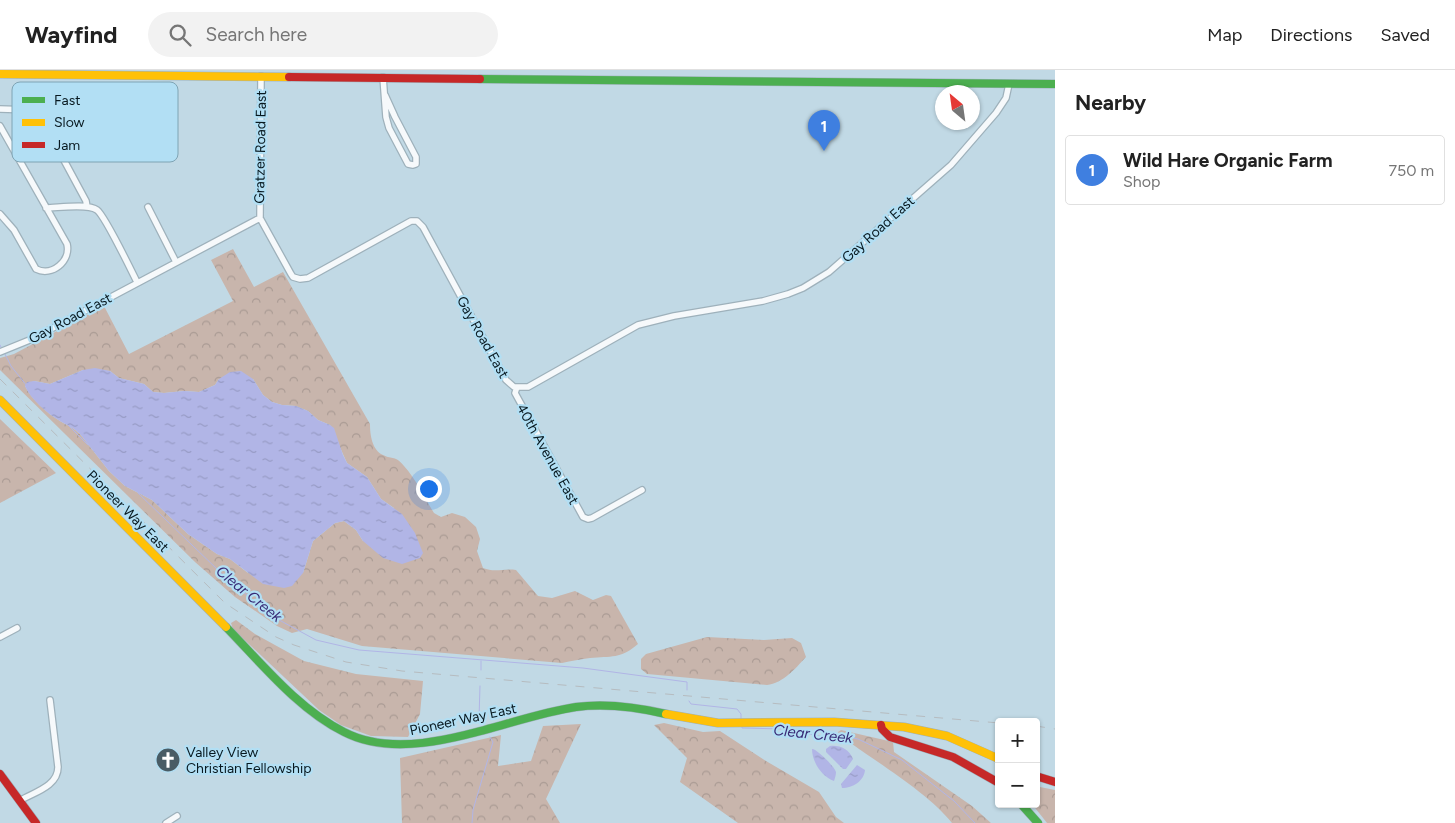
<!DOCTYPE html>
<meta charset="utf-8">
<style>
:root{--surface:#fff;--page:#f2f2f2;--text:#222;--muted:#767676;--line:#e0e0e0;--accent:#2563eb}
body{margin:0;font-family:Figtree,sans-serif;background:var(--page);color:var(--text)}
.controls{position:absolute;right:15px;bottom:15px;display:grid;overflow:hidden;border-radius:5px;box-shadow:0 1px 4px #0004}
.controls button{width:45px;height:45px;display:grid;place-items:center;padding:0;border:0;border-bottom:1px solid var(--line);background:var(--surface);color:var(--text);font:25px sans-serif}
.compass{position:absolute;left:935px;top:15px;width:45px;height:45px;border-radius:50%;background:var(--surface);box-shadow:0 1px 4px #0004;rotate:331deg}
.you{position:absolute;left:428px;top:418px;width:18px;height:18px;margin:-12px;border:4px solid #fff;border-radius:50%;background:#1a73e8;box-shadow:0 0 0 8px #1a73e833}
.badge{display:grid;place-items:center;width:32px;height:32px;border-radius:50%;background:var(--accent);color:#fff;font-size:16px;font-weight:700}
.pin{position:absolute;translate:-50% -41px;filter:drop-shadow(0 1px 2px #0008)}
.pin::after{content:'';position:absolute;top:26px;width:18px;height:15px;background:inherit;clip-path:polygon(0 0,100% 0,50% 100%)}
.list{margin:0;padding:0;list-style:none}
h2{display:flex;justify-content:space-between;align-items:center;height:65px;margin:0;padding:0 20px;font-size:21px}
h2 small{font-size:16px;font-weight:400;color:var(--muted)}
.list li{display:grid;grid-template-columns:32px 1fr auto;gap:15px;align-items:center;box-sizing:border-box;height:70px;margin:0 10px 10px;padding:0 10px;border:1px solid var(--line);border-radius:5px}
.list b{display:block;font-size:19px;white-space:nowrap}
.list p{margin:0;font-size:16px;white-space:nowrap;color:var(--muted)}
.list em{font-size:16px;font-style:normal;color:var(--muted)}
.icon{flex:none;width:28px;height:28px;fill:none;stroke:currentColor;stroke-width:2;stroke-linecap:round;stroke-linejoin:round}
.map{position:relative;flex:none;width:1055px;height:753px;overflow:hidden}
header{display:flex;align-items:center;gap:30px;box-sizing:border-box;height:70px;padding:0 25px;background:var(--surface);border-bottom:1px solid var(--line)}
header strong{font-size:24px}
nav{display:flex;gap:28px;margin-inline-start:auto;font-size:18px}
.search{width:350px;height:45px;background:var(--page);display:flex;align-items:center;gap:12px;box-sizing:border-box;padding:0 18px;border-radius:28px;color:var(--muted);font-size:19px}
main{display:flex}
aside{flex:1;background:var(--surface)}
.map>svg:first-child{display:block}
</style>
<header>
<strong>Wayfind</strong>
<div class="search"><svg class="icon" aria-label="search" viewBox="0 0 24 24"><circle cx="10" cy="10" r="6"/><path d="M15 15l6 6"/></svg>Search here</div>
<nav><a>Map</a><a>Directions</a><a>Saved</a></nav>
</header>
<main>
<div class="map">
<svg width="1055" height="753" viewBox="0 0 1055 753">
<defs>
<pattern id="forest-crowns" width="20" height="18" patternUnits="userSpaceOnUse" patternTransform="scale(1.25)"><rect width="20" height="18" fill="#c8b5ac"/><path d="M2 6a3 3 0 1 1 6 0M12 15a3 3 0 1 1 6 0" fill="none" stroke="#aa9b94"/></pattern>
<pattern id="water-ripples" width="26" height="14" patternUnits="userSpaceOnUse" patternTransform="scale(1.25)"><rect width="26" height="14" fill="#b1b5e6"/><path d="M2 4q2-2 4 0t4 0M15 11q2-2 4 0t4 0" fill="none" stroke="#979bc5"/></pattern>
</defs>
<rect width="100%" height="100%" fill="#c1d9e5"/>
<path fill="url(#forest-crowns)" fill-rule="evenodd" d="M233,179L254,217L283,202L370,354C370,365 372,380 383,385C393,390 395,385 404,396C416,409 424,427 434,443L441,447L452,443L465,447L476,457L480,469L477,481L483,498C495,503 504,498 516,500L538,526L552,528L575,521L593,530L606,525L611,526L638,574C621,589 611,586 590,588C581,589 571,591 562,593L362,576L307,559L292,563L277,556L235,527L195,492L0,300V288L14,284L104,236L129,284L233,231L211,190ZM83,300L110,301L119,308L144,314L153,322L164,323L184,321L199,322L215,315L219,309H253L263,325L272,332L282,335L296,336L308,341L318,350L330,355L347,393L367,407L381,429L394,438L363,471L356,460L344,451L335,453L313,471L303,503H248L230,489L217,484L188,464L152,430L125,416L109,401L80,364C74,358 67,355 60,351C47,343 32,330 25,316L34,311L50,314Z
M0,349L56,403L0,433Z
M236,550L255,564L304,591L356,604L423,611L420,644L408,667L371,666L341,655L319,640L233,559L231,553Z
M707,567L764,570L792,568L801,573L806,587C795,599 783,613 767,615L647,604L641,599V589L646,584Z
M664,653L703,662L720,661L766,691L819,722L836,747L844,753H738L680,712L687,688L654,655Z
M581,654L546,729L560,753H402L400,688L501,665L498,696L531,691L543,656Z
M841,660L893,672L894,682L972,736L991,753H952C930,725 883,696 852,674L841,669L838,662Z
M1040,717L1055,720V753H1047L1032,734H1036V719Z"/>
<path fill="url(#water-ripples)" d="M95,298L110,301L119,308L144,314L153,322L164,323L184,321L199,322L215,315L219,309L230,302L241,301L253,309L263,325L272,332L282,335L296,336L308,341L318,350L330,355L334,358L343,385L347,393L367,407L381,429L402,444L415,463L423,483L420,488L402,494L383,488L363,471L356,460L344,451L335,453L313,471L303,503L292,516L284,518L263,514L230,489L217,484L188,464L152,430L125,416L109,401L80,364C74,358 67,355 60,351C47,343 31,330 25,316L27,312L34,311L50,314L83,300Z
M830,676C840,675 849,679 853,689L846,699H843L826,682V679Z
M812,679C817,679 834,696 836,702C836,705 835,708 834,711C822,707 812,692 812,679Z
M857,695L865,700C864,711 853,718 842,718L841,714Z"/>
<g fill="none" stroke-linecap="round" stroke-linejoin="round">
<path stroke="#b1b5e6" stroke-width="1" d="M0,275L1,277
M5,284L11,296L27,316
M68,355L88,375
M138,423L219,501L270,545L316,570L359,580L583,598L687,612V620
M481,600V591
M689,631L691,634L737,639L741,644V649
M479,649L480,616
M742,657V658L784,659L819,666L836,665L858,669L902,690L954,731L975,753
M472,753L473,740L493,672L490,667"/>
<defs>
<path id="street" d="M383,7L386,47L389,58L408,94L413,95L416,94V87L395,47L385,25
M0,39L31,40L39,44L86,131L87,137
M0,56L67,174C71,191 52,207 36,199L14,160L0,144
M148,137L176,192
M46,138C57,138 88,133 97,140C105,146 131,200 137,212
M260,148L261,6
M0,282L32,269L260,148L291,204L293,207L300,209L308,208L411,151H417L423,157L506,310L514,317H528L638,255L674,246L763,231L788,224L803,218L829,202L951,95L996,43L1006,28L1009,14
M517,317L515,323L583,447L588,449L592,448L642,420
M0,567L17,558
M21,730C35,722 58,716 58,697L50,630
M166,753L177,746"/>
<path id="fast" d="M480,9L1055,14
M226,557C262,594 298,639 344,662C412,697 506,647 576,637C607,633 636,637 666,644
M1021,734L1038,753"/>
<path id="slow" d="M0,4L289,7
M0,330L226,557
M666,644L718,653L834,652L904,657L947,666L999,689"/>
<path id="jam" d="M289,7L480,9
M881,655L882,659L890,667L953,687L999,713
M0,704L36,753
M1036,706L1055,712"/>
</defs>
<use href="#street" stroke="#9eb1bb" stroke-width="8"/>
<use href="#fast" stroke="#9eb1bb" stroke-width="9"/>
<use href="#slow" stroke="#9eb1bb" stroke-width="9"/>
<use href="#jam" stroke="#9eb1bb" stroke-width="9"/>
<use href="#street" stroke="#f6f9fb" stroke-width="5.5"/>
<use href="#fast" stroke="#4caf50" stroke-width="8"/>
<use href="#slow" stroke="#ffc107" stroke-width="8"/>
<use href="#jam" stroke="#c62828" stroke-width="8"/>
<path stroke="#b6bcc0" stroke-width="1" stroke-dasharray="9 9" stroke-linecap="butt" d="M0,309L225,533L276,567L294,575L346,592L402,601L999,653
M1036,656L1055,659"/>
</g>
<defs>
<symbol id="church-disc" viewBox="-11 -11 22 22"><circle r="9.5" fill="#495c65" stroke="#b2dff4"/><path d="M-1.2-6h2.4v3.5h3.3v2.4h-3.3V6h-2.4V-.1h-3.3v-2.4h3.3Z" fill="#fff"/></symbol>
</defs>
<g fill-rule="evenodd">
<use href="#church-disc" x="154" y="676" width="28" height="28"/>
</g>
<g text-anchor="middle" stroke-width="4.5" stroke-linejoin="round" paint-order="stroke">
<g font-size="14" fill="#081920" stroke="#b2dff4">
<text transform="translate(260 77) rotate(-89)" y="5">Gratzer Road East</text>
<text transform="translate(878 159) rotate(-42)" y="5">Gay Road East</text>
<text transform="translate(70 248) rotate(-28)" y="5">Gay Road East</text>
<text transform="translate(483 267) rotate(61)" y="5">Gay Road East</text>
<text transform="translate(548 384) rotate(61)" y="5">40th Avenue East</text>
<text transform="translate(128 441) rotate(45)" y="5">Pioneer Way East</text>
<text transform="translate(463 649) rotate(-12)" y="5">Pioneer Way East</text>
</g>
<g font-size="14" fill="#081920" stroke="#b2dff4" text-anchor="start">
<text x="186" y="687">Valley View<tspan x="186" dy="16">Christian Fellowship</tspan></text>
</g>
<g font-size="15" font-style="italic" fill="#382a75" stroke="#b2dff4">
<text transform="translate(249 524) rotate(39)" y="5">Clear Creek</text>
<text transform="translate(813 664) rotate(6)" y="5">Clear Creek</text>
</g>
</g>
<rect x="12" y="12" width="166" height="80" rx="8" fill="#b2dff4" stroke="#7fa4b4" stroke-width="1"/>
<rect x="22" y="27" width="23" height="6" fill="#4caf50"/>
<rect x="22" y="49" width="23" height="7" fill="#ffc107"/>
<rect x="22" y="72" width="23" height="6" fill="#c62828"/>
<g font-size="14" fill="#081920">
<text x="54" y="35">Fast</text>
<text x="54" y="57">Slow</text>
<text x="54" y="80">Jam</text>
</g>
</svg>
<div class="controls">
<button>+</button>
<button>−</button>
</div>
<svg class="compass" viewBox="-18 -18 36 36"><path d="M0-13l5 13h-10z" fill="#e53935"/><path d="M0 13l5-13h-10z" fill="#767676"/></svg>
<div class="you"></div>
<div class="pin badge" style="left:824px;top:81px;background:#3f7fe0">1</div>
</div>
<aside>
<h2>Nearby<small></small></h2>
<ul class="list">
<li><span class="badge" style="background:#3f7fe0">1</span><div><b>Wild Hare Organic Farm</b><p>Shop</p></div><em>750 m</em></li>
</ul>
</aside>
</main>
